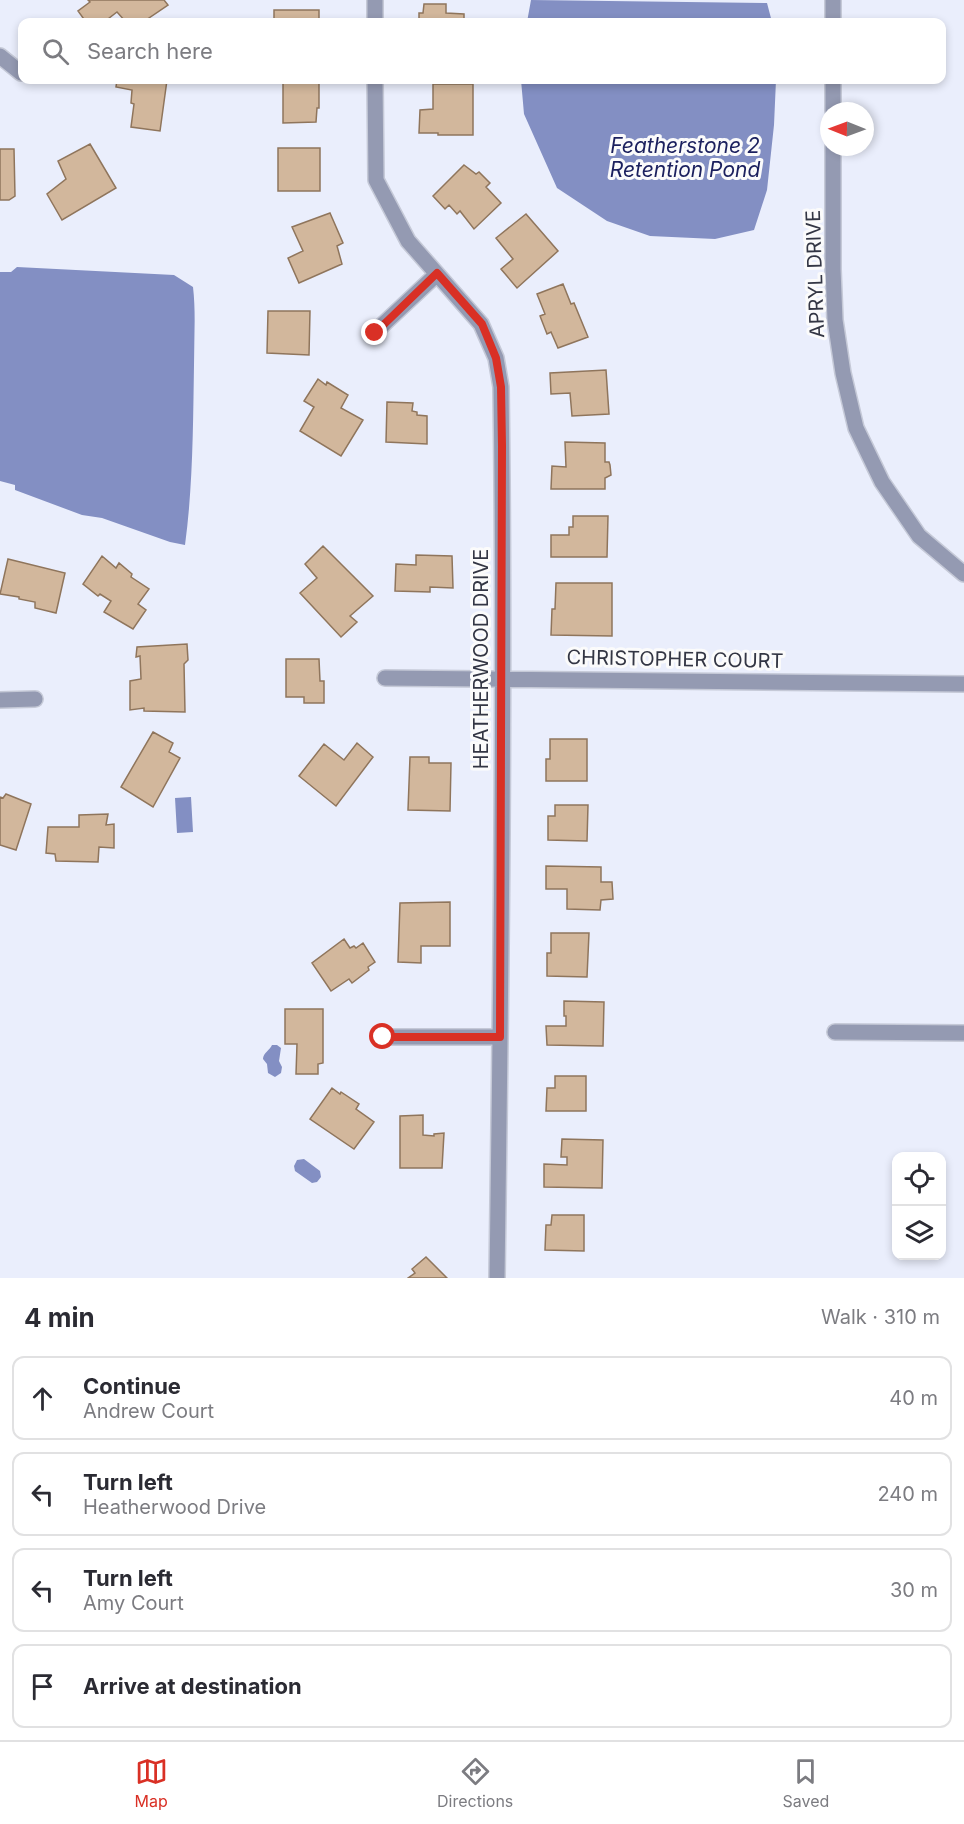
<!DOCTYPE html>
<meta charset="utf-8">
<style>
:root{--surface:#fff;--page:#f7f7f7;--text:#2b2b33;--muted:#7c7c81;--line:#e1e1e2;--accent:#d93025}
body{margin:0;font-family:Inter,sans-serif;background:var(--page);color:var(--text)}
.controls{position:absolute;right:18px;bottom:18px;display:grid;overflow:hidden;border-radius:12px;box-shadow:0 3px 9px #0003}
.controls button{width:54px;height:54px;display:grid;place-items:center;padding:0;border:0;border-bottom:2px solid var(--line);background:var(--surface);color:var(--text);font:30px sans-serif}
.compass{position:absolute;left:820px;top:102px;width:54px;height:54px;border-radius:50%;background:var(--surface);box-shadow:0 3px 9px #0003;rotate:271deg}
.stop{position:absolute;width:18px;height:18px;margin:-14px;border:4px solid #d93025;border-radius:50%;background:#fff}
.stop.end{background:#d93025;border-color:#fff;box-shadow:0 2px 6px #0008}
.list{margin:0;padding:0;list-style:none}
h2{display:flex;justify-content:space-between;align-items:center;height:78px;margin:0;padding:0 24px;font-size:26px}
h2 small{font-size:20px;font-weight:400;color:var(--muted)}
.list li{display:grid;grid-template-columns:39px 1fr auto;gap:18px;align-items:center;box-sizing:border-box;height:84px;margin:0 12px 12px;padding:0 12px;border:2px solid var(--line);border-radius:12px}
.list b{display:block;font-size:22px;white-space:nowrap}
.list p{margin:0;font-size:20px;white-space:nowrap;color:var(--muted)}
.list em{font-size:20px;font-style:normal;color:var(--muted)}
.icon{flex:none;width:33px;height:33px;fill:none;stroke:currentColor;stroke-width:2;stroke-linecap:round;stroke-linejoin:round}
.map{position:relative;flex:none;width:964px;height:1278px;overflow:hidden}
.search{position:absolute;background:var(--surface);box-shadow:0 3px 9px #0003;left:18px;right:18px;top:18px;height:66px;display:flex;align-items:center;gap:15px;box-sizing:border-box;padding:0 21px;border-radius:12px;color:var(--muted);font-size:22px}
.sheet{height:462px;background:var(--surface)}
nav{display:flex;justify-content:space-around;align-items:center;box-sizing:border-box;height:84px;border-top:2px solid var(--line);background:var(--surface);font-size:16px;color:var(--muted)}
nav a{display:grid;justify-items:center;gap:3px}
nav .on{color:var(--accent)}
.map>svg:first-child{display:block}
</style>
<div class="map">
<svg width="964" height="1278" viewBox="0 0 964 1278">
<rect width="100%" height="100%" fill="#eaeefc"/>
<path fill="#838fc3" d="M531,0L767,3L772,22H527Z
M521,80H776L774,125L767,190L754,230L715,239L650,236L607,221L557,188L524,114Z
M17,267L174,275L193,287C196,313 194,339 194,365C193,425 193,486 185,545L170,542L102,518L82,515L15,490V485L0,481V272H11Z
M191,797L193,832L177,833L175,798Z
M272,1045H277L281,1048L279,1061L282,1067L281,1073L275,1077L268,1073L267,1064L263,1059C263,1053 270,1050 272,1045Z
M304,1159L320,1171L321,1177L317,1182L312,1183L295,1171L294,1166L297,1160Z"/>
<path fill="#d2b79c" stroke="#8f755c" stroke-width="1.5" d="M88,0H164L168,5L143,22H126L117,12L104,22H86L78,11L90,2Z
M424,4H446V13L464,14V22H419V13H423Z
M274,10H319V22H274Z
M117,80H167L160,131L131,127L134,104L131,103L132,90L116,87Z
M283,80H319V108H317L316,122L283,123Z
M433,84H473V135H438V133H419L420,110L433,109Z
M90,144L116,188L62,220L47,194L66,179L58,161Z
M278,148H320V191H278Z
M0,149H14L15,196L9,200H0Z
M464,165L476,174L479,172L490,183L486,187L501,203L474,229L460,211L457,214L449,205L445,209L433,196Z
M330,213L343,243L337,246L342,264L299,283L288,258L303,251L292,227Z
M526,214L558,251L517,288L501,269L513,259L496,238Z
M563,284L571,304L574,303L588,337L558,348L551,332L547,334L540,316L545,314L537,294Z
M268,311H310L309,355L267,353Z
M606,370L609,414L572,416L570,393L551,394L550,373Z
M318,379L326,385L327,382L348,395L341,408L363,420L341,456L300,431L314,407L304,401Z
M387,402L413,403L412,411L417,412V415L427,416V444L386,442Z
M565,442L605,443V462H609L610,465L611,475L605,478V489H551L552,466L566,467Z
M573,516H608L607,557H551V535H569V527H573Z
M323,546L373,596L350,616L357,622L341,637L300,593L317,578L305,564Z
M416,555L452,556L453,588L430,587V592L395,591L396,564L416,565Z
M102,556L116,568L119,563L132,574L131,577L149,589L138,604L146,610L133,629L104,612L111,601L100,594L98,596L83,584Z
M8,559L65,573L56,613L35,608V602L19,599V597L0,594Z
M556,583H612V636L551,635L552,609H555Z
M187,644L188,660L184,664L185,712L144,711V708L130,710V681L141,679L140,656L136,657L137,647Z
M286,659H319L320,681H324V703H304V697H286Z
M153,732L173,743L169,752L180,758L153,807L121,787Z
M550,739H587V781H546V759H550Z
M357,743L373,757L336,806L299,776L324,744L344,760Z
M410,757H429V763H451L450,811L408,810Z
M6,794L31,804L16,850L0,845V797L3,798Z
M555,805H588L587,841L548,840V816H555Z
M108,814L106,825L114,824V848L99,847L98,862L56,861L55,854L46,853L48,827H79V815Z
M546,866L601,867V882H612L613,899L601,900L600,910L567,909V889H546Z
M450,902V946H421V963L398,962L400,903Z
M551,933H589L587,977L547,976V953H551Z
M344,939L350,948L354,946L356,948L363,943L375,962L368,967L369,970L352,983L349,979L331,991L312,963Z
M564,1001L604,1002L603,1046L547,1045L546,1026H566V1016H564Z
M285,1009H323V1063L318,1064V1074H296L297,1044H285Z
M555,1076H586V1111H546L547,1088H555Z
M332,1088L340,1094L341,1092L359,1104L356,1109L374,1122L354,1149L310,1119Z
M423,1115V1135L434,1136V1134L444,1133L442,1168H400V1116Z
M562,1139L603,1140L602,1188L544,1187V1164L567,1165V1157H561Z
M552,1215H584V1251L545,1250L546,1225H551Z
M426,1257L447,1278H408L415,1273L412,1269Z"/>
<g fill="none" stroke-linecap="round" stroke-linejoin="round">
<defs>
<path id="street" d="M375,0V22
M833,22V0
M0,56L21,73
M375,80L376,180L408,241L481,324L496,358L501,387C505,684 501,981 497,1278
M833,111V80
M833,147V269L835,320L843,373L856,428L882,482L919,536L964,574
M375,332L437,274
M385,678L964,684
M0,700L35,699
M835,1032L964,1033
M383,1037H500"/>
</defs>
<use href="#street" stroke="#c5c9d7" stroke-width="18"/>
<use href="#street" stroke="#949ab2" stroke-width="15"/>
</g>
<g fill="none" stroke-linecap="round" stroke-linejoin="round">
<path stroke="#d93025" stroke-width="8" d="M375,333L437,273L482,324L496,358L501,387L502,446L500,1037H383"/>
</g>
<g text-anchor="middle" stroke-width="6" stroke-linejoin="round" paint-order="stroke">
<g font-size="20" fill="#333644" stroke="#fbfbfb">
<text transform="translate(815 274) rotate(-92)" y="7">APRYL DRIVE</text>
<text transform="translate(481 659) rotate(-90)" y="7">HEATHERWOOD DRIVE</text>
<text transform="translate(675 659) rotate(1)" y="7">CHRISTOPHER COURT</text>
</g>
<g font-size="21" font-style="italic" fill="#1b205e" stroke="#fbfbfb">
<text x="685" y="153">Featherstone 2<tspan x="685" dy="24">Retention Pond</tspan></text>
</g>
</g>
</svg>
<div class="controls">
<button><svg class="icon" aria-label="locate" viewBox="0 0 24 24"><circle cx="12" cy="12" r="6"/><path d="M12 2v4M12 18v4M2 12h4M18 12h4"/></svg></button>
<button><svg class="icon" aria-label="layers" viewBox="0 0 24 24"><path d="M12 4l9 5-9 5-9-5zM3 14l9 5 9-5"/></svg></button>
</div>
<svg class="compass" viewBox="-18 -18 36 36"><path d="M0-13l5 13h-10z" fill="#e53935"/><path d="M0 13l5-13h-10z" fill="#7c7c81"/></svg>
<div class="stop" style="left:383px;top:1037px"></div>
<div class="stop end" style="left:375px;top:333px"></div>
<div class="search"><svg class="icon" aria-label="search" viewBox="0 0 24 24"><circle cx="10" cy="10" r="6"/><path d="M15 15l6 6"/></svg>Search here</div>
</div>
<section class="sheet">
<h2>4 min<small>Walk · 310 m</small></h2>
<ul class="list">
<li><svg class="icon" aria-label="ahead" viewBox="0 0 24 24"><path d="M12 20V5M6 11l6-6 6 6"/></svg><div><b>Continue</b><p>Andrew Court</p></div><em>40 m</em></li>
<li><svg class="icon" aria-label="left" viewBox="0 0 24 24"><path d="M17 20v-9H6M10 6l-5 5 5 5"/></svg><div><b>Turn left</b><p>Heatherwood Drive</p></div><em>240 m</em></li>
<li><svg class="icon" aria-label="left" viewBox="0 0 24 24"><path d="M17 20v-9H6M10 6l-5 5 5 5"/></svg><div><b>Turn left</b><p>Amy Court</p></div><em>30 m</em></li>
<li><svg class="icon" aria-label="arrive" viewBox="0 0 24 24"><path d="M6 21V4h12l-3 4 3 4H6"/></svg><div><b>Arrive at destination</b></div></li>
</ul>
</section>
<nav>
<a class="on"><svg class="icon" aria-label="map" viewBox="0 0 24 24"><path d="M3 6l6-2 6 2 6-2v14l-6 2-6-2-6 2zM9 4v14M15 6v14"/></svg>Map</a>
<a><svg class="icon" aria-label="directions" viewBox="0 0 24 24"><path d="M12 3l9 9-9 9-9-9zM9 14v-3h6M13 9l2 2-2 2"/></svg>Directions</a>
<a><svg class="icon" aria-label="saved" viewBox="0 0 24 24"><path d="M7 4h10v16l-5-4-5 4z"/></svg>Saved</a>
</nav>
